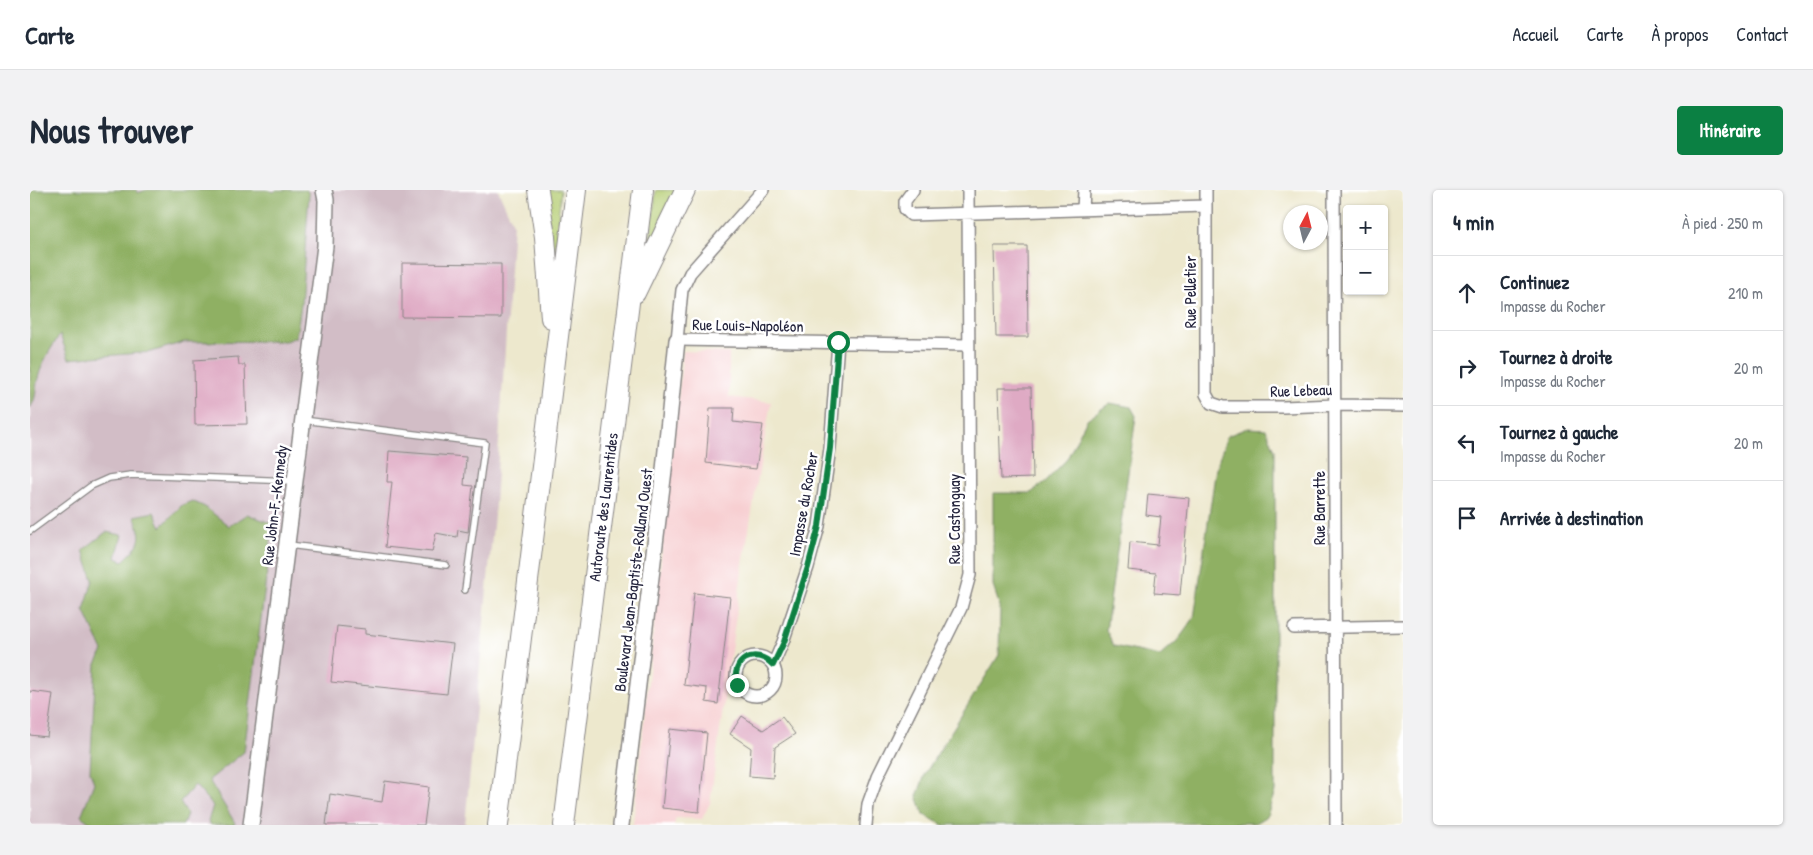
<!DOCTYPE html>
<html lang="fr">
<meta charset="utf-8">
<style>
:root{--surface:#fff;--page:#f2f2f3;--text:#1f2937;--muted:#747a83;--line:#e0e1e3;--accent:#0b8043}
body{margin:0;font-family:"Patrick Hand",sans-serif;background:var(--page);color:var(--text)}
.controls{position:absolute;right:15px;top:15px;display:grid;overflow:hidden;border-radius:5px;box-shadow:0 1px 4px #0004}
.controls button{width:45px;height:45px;display:grid;place-items:center;padding:0;border:0;border-bottom:1px solid var(--line);background:var(--surface);color:var(--text);font:25px sans-serif}
.compass{position:absolute;left:1253px;top:15px;width:45px;height:45px;border-radius:50%;background:var(--surface);box-shadow:0 1px 4px #0004;rotate:7deg}
.stop{position:absolute;width:15px;height:15px;margin:-11px;border:4px solid #0b8043;border-radius:50%;background:#fff}
.stop.end{background:#0b8043;border-color:#fff;box-shadow:0 1px 5px #0008}
.list{margin:0;padding:0;list-style:none}
h2{display:flex;justify-content:space-between;align-items:center;height:65px;margin:0;padding:0 20px;font-size:21px}
h2 small{font-size:16px;font-weight:400;color:var(--muted)}
.list li{display:grid;grid-template-columns:32px 1fr auto;gap:15px;align-items:center;box-sizing:border-box;height:75px;padding:0 20px;border-top:1px solid var(--line)}
.list b{display:block;font-size:19px;white-space:nowrap}
.list p{margin:0;font-size:16px;white-space:nowrap;color:var(--muted)}
.list em{font-size:16px;font-style:normal;color:var(--muted)}
.icon{flex:none;width:28px;height:28px;fill:none;stroke:currentColor;stroke-width:2;stroke-linecap:round;stroke-linejoin:round}
.map{position:relative;flex:none;width:1373px;height:635px;overflow:hidden;border-radius:5px}
header{display:flex;align-items:center;gap:30px;box-sizing:border-box;height:70px;padding:0 25px;background:var(--surface);border-bottom:1px solid var(--line)}
header strong{font-size:24px}
nav{display:flex;gap:28px;margin-inline-start:auto;font-size:18px}
.intro{display:flex;align-items:center;justify-content:space-between;box-sizing:border-box;height:120px;padding:0 30px}
h1{margin:0;font-size:35px}
.button{padding:12px 22px;border-radius:5px;background:var(--accent);color:#fff;font-size:18px;font-weight:700}
main{display:flex;gap:30px;padding:0 30px}
aside{flex:1;background:var(--surface);border-radius:5px;box-shadow:0 1px 4px #0004}
.map>svg:first-child{display:block}
</style>
<header>
<strong>Carte</strong>
<nav><a>Accueil</a><a>Carte</a><a>À propos</a><a>Contact</a></nav>
</header>
<div class="intro"><h1>Nous trouver</h1><a class="button">Itinéraire</a></div>
<main>
<div class="map">
<svg width="1373" height="635" viewBox="0 0 1373 635">
<rect width="100%" height="100%" fill="#fff"/>
<filter id="ink" filterUnits="userSpaceOnUse"><feTurbulence type="fractalNoise" baseFrequency=".02" numOctaves="2"/><feDisplacementMap in="SourceGraphic" scale="10" xChannelSelector="R" yChannelSelector="G"/><feConvolveMatrix kernelMatrix="1 2 1 2 8 2 1 2 1" color-interpolation-filters="sRGB"/></filter>
<filter id="wash" filterUnits="userSpaceOnUse"><feTurbulence type="fractalNoise" baseFrequency=".0096" numOctaves="4" result="noise"/><feDisplacementMap in="SourceGraphic" scale="20" xChannelSelector="R" yChannelSelector="G"/><feGaussianBlur stdDeviation="1.12" result="paint"/><feColorMatrix in="noise" values="0 0 0 0 0 0 0 0 0 0 0 0 0 0 0 0 0 1.4 0 .05"/><feComposite in="paint" operator="in"/></filter>
<g filter="url(#wash)">
<rect width="100%" height="100%" fill="#ede8cd"/>
<path fill="#f7cfd1" d="M653,161L699,163V207L741,212L713,374L680,613L672,629L646,628L644,635H603Z"/>
<path fill="#d2bdc6" d="M0,0H468L483,33L465,314L435,635H0Z"/>
<path fill="#b4cc71" stroke="#6b7756" d="M516,0H531L523,79Z
M626,0H646L619,59Z"/>
<path fill="#8fb063" stroke="#58694f" d="M0,0H107V3L117,0H238L244,2L246,0H277L279,5L271,115L266,147L256,151L154,152L121,162L39,169L30,145C21,158 12,172 8,188C5,199 7,209 0,218V181H1L0,178Z
M1080,213L1101,217L1106,226L1076,440L1084,456L1130,466L1148,450L1164,428L1186,278L1197,246L1217,238L1236,239L1245,260V601L1237,626L1225,633L913,635L894,625L887,606L896,582L969,465L970,417L963,396V303H1001L1016,291L1037,269L1057,229Z
M162,311L175,317L199,336L217,324L243,334L214,562L179,590L205,633L204,635H181L178,631L183,616L165,595L150,612L157,624L153,635H63L51,626L64,593L60,581L66,474L73,461L54,420L63,390L53,360L76,342L92,345L86,368L93,371C111,354 114,349 104,326L124,322L131,337L152,315Z"/>
<g id="blocks">
<path fill="#dfaac4" d="M964,56H997L998,147H966Z
M372,73L471,74V128L372,127Z
M208,167L209,175H215L217,234L165,235L164,170Z
M968,198H1001L1003,288L971,289Z
M680,218H704L703,232L733,235L726,279L676,273Z
M359,261L436,267L434,295L443,296L438,342L428,340L427,347L406,343L402,362L355,357L362,292H357Z
M1118,304L1159,308L1150,405L1124,403L1126,383L1098,380L1100,352L1128,355L1131,327L1116,325Z
M664,403L700,407L688,514L676,512L677,498L654,495Z
M307,436L335,439V444L423,454L417,504L301,492Z
M0,501L23,504L17,547L0,545Z
M712,526L733,540L752,527L765,544L745,557L743,588L719,586L721,558L700,544Z
M640,539L677,543L669,622L632,618Z
M355,591L399,597L394,635H296L300,604L352,612Z"/>
</g>
</g>
<g filter="url(#ink)">
<use href="#blocks" fill-opacity="0" stroke="#888584" stroke-width="1"/>
<g fill="none" stroke-linecap="round" stroke-linejoin="round">
<defs>
<path id="lane" d="M273,230L455,253L435,400
M0,341L61,296L79,288L101,285L263,291
M259,355L416,375"/>
<path id="street" d="M733,0L660,83L652,100L647,150L938,155
M883,0L875,11V19L881,25L1176,16
M1176,0V204L1181,213L1193,217H1253L1305,215L1373,216
M1304,0L1306,635
M1053,20L1054,0
M1264,438L1373,436
M706 486a20 20 0 1 1 40 0a20 20 0 1 1-40 0Z
M743,475L753,452L778,377L789,336L800,258L808,152
M836,635L838,614L848,586L931,418L940,385L938,0"/>
<path id="secondary" d="M221,635L295,56L296,10L294,0
M591,635L634,280L647,150"/>
<path id="highway" d="M508,0L515,47L521,128
M605,103L655,0
M468,635L546,0
M534,635L613,0"/>
</defs>
<use href="#lane" stroke="#888584" stroke-width="8"/>
<use href="#street" stroke="#888584" stroke-width="14"/>
<use href="#secondary" stroke="#888584" stroke-width="18"/>
<use href="#highway" stroke="#888584" stroke-width="22"/>
<use href="#lane" stroke="#fff" stroke-width="5.5"/>
<use href="#street" stroke="#fff" stroke-width="11"/>
<use href="#secondary" stroke="#fff" stroke-width="15"/>
<use href="#highway" stroke="#fff" stroke-width="20"/>
</g>
</g>
<g fill="none" stroke-linecap="round" stroke-linejoin="round" filter="url(#ink)">
<path stroke="#0b8043" stroke-width="6" d="M707,495C700,470 725,456 743,475L754,452L778,377L789,336L800,258L808,152"/>
</g>
<g text-anchor="middle" stroke-width="5" stroke-linejoin="round" paint-order="stroke">
<g font-size="16" fill="#22223b" stroke="#fff">
<text transform="translate(1160 102) rotate(-90)" y="6">Rue Pelletier</text>
<text transform="translate(718 135) rotate(1)" y="6">Rue Louis-Napoléon</text>
<text transform="translate(1271 200) rotate(-2)" y="6">Rue Lebeau</text>
<text transform="translate(773 314) rotate(-80)" y="6">Impasse du Rocher</text>
<text transform="translate(244 315) rotate(-83)" y="6">Rue John-F.-Kennedy</text>
<text transform="translate(573 317) rotate(-83)" y="6">Autoroute des Laurentides</text>
<text transform="translate(1289 318) rotate(-90)" y="6">Rue Barrette</text>
<text transform="translate(924 329) rotate(-90)" y="6">Rue Castonguay</text>
<text transform="translate(603 390) rotate(-83)" y="6">Boulevard Jean-Baptiste-Rolland Ouest</text>
</g>
</g>
</svg>
<div class="controls">
<button>+</button>
<button>−</button>
</div>
<svg class="compass" viewBox="-18 -18 36 36"><path d="M0-13l5 13h-10z" fill="#e53935"/><path d="M0 13l5-13h-10z" fill="#747a83"/></svg>
<div class="stop" style="left:808px;top:152px"></div>
<div class="stop end" style="left:707px;top:495px"></div>
</div>
<aside>
<h2>4 min<small>À pied · 250 m</small></h2>
<ul class="list">
<li><svg class="icon" aria-label="ahead" viewBox="0 0 24 24"><path d="M12 20V5M6 11l6-6 6 6"/></svg><div><b>Continuez</b><p>Impasse du Rocher</p></div><em>210 m</em></li>
<li><svg class="icon" aria-label="right" viewBox="0 0 24 24"><path d="M7 20v-9h11M14 6l5 5-5 5"/></svg><div><b>Tournez à droite</b><p>Impasse du Rocher</p></div><em>20 m</em></li>
<li><svg class="icon" aria-label="left" viewBox="0 0 24 24"><path d="M17 20v-9H6M10 6l-5 5 5 5"/></svg><div><b>Tournez à gauche</b><p>Impasse du Rocher</p></div><em>20 m</em></li>
<li><svg class="icon" aria-label="arrive" viewBox="0 0 24 24"><path d="M6 21V4h12l-3 4 3 4H6"/></svg><div><b>Arrivée à destination</b></div></li>
</ul>
</aside>
</main>
